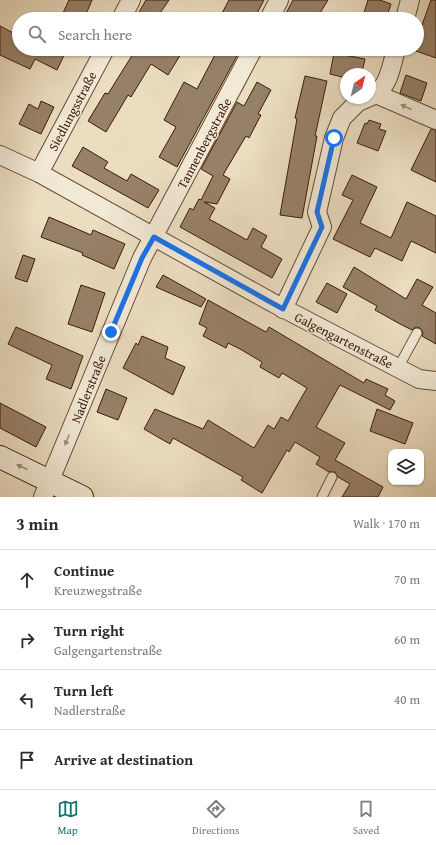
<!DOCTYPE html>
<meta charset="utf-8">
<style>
:root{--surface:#fff;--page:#f2f2f3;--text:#2b2b33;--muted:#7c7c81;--line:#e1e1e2;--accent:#0f766e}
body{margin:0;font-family:"Gentium Book Plus",serif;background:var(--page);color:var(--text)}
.controls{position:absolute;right:12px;bottom:12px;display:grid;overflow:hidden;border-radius:8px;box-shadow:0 1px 3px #0004}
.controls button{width:36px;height:36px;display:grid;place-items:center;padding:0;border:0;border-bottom:1px solid var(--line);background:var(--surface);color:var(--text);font:20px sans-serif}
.compass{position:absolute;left:340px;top:68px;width:36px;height:36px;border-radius:50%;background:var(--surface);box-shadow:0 1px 3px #0004;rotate:35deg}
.stop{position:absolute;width:12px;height:12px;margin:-9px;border:3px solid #1a73e8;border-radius:50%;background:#fff}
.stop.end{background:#1a73e8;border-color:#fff;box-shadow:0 1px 4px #0008}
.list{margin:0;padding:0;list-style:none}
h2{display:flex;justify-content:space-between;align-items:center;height:52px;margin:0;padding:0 16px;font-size:17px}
h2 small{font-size:13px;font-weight:400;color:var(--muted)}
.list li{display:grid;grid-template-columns:26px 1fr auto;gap:12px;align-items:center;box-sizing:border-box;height:60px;padding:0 16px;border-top:1px solid var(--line)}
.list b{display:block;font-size:15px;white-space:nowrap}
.list p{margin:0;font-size:13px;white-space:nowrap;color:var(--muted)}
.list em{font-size:13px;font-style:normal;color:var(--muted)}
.icon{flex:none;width:22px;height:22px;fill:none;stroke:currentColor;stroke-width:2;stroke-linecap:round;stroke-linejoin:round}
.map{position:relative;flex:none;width:436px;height:497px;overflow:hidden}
.search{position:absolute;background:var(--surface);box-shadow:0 1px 3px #0004;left:12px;right:12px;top:12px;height:44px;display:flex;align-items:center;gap:10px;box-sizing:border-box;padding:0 14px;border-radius:22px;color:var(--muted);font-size:15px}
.sheet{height:292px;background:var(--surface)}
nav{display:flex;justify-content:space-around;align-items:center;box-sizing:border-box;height:56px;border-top:1px solid var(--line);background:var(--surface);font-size:11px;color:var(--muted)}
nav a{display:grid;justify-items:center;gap:2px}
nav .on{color:var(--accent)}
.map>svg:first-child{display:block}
</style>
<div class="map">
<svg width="436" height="497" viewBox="0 0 436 497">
<rect width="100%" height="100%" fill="#ebddc0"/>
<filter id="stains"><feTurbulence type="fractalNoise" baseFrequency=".005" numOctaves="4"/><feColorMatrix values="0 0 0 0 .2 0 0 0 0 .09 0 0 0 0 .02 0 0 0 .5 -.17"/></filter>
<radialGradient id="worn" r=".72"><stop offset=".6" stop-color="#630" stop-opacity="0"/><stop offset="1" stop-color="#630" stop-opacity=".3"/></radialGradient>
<path fill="#978068" stroke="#3c1c09" d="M69,0H92L84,19H75L63,13Z
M146,0H169L156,19H135Z
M229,0H264L254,19H219Z
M293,0H328L317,18L312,16L310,19H283Z
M368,0H380L391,4L386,19H362Z
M431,0H436V58L413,50L417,49V39Z
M0,26L19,36V49H67L57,70L35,59L30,69L0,55Z
M136,49H184L168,75L151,64L131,97L128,95L106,132L88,121L105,93L108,94Z
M218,49H229L238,54L177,167L159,157L176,127L164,120L184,82L197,89Z
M334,53L365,59L362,72L357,71L356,74H346V78L330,74Z
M406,75L427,83L421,101L400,93Z
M305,76L327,81L315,136H317L302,218L280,215L297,119L295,118Z
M257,82L271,90L258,114L261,115L249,138L246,136L223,175L230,179L217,204L204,202L215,208L209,219L247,240L253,228L267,236L261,247L282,259L272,278L180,227L190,208L193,210L199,199L201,200L213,176L201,169L237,102L244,106Z
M41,101L54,107L41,134L19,124L29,104L38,109Z
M369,120L381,124L379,129L386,131L378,151L357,143L365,123L367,124Z
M431,129L436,130V182L411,170Z
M83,147L108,162L104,168L127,181L131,174L159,190L148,208L72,166Z
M352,175L377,187L360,223L391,238L407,202L436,216V253L411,241L402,261L375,248L370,257L333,239L353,200L342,195Z
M49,217L91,235L93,230L125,244L114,269L82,255L83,253L41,237Z
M23,255L35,259L27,282L15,278Z
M354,267L406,299L417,279L433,287L422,305L436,313V344L422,336L423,332L420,328L416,327L412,330L400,324L375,310L377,306L343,287Z
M163,275L206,299L201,307L156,287Z
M327,283L347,294L337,313L316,302Z
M81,285L105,293L92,332L68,324Z
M208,300L266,332L269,327L364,383L366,379L388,389L385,395L395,401L390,410L340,385L316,427L345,443L335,460L383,487L378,497H342L350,484L338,477L335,472H329L316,464L320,457L295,442L289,452L287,450L262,493L241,480L243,477L173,438L170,444L144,429L155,409L203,429L208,420L254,448L268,425L274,429L281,417L288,421L307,388L282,373L279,378L260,367L262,362L240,349L228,343L226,348L203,336L207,328L199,324Z
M16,327L83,356L71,389L46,379L52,365L8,344Z
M142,336L168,347L165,358L185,367L173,395L123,368L136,343L138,345Z
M106,389L127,398L118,420L97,412Z
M0,403L46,427L36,447L0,428Z
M377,409L413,423L405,444L370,431Z"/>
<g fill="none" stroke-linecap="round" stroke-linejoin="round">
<defs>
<path id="service" d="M398,368L417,333
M322,497L332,477"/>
<path id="minor" d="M121,19L131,0
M269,19L279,0
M405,19L410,0
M376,94L436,120
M370,97C389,89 391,67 396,49
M0,155L39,173L275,304L419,379L436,381
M39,173L105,49
M283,309L322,227L317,212L334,138L342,118L358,102L367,98
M43,497L142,258L253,49"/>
<path id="secondary" d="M0,457L82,497"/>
</defs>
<use href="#service" stroke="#684c37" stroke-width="11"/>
<use href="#minor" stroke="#684c37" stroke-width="20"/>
<use href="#secondary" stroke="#3c1c09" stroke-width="24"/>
<use href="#service" stroke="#f2e9d6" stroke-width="9"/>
<use href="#minor" stroke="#f2e9d6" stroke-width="18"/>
<use href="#secondary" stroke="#f2e9d6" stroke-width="22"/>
</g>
<defs><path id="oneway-solid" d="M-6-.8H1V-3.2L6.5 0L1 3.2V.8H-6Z"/></defs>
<g fill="#a08d7a">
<use href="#oneway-solid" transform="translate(406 107) rotate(-156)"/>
<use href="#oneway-solid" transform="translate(67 440) rotate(112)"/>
<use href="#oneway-solid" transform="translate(22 467) rotate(-155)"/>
</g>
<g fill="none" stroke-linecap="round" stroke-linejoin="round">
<path stroke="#1a73e8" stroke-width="5" d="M111,332L142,258L154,237L283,309L322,227L317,212L334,138"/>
</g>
<g text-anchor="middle" stroke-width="3" stroke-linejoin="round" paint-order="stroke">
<g font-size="13" fill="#3c1c09" stroke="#f2e9d6">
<text transform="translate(72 111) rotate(-62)" y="5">Siedlungsstraße</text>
<text transform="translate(204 143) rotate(-62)" y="5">Tannenbergstraße</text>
<text transform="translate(344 340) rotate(27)" y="5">Galgengartenstraße</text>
<text transform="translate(88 389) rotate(-68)" y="5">Nadlerstraße</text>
</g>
</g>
<rect width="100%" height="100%" filter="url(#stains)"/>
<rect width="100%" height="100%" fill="url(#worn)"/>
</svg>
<div class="controls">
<button><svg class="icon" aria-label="layers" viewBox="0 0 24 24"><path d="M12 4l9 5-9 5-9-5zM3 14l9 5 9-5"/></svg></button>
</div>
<svg class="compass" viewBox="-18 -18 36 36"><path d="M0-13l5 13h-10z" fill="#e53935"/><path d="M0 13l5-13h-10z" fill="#7c7c81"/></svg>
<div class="stop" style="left:334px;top:138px"></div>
<div class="stop end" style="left:111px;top:332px"></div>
<div class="search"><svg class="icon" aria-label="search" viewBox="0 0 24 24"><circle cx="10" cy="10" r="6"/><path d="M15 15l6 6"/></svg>Search here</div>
</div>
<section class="sheet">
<h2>3 min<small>Walk · 170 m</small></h2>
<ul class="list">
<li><svg class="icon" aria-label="ahead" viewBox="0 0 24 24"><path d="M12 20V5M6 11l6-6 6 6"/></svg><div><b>Continue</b><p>Kreuzwegstraße</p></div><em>70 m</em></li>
<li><svg class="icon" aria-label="right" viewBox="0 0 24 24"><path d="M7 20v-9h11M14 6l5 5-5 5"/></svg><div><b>Turn right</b><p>Galgengartenstraße</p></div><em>60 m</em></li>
<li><svg class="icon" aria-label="left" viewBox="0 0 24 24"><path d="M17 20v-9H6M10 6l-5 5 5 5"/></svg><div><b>Turn left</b><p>Nadlerstraße</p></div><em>40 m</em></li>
<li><svg class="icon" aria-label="arrive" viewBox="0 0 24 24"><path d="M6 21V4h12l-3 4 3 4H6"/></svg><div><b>Arrive at destination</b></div></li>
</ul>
</section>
<nav>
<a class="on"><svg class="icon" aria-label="map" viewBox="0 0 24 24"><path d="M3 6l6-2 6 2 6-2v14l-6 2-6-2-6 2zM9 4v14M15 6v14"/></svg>Map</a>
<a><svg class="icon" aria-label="directions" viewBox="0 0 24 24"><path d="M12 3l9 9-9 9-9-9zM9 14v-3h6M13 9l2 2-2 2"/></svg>Directions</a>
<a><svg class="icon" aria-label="saved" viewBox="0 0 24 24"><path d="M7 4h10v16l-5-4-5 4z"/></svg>Saved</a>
</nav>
